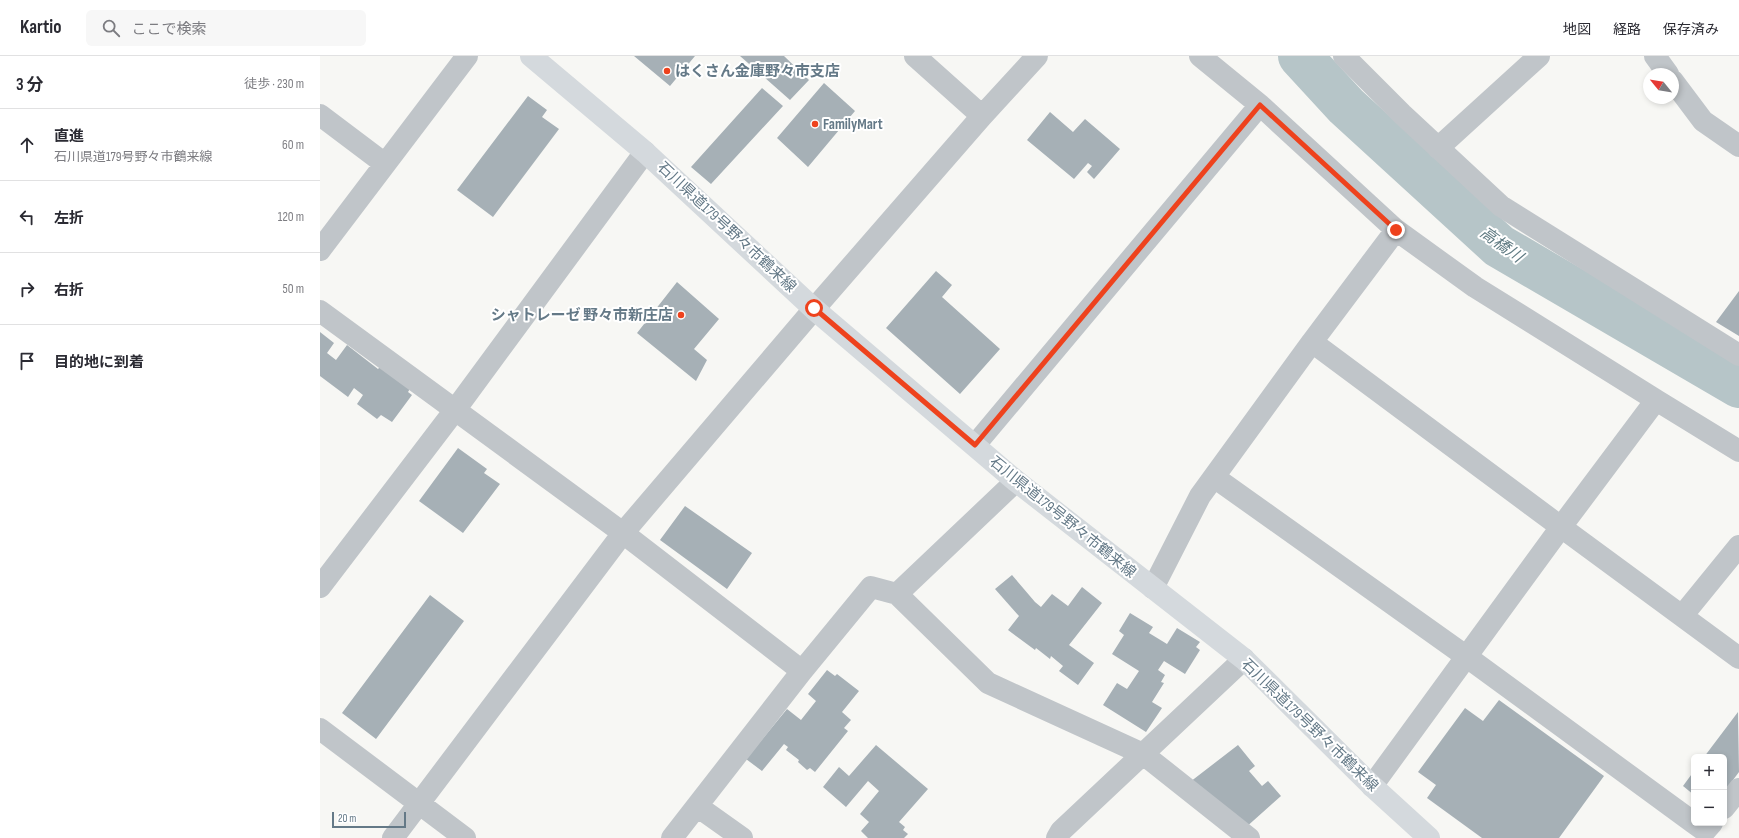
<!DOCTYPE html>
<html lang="ja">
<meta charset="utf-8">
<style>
:root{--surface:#fff;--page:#f7f7f7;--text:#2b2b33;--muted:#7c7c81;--line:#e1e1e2}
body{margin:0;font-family:"Sofia Sans Condensed","Noto Sans JP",sans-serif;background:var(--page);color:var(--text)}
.controls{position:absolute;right:12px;bottom:12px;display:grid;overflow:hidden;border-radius:6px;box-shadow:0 2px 6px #0003}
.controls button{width:36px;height:36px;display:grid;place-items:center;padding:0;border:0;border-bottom:1px solid var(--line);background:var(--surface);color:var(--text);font:20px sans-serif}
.compass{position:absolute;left:1323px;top:12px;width:36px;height:36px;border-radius:50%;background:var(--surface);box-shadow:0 2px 6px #0003;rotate:300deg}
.scale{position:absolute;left:12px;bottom:10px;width:74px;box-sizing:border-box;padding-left:4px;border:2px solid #647987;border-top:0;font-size:11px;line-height:14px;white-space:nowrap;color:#647987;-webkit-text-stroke:3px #fff;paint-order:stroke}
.stop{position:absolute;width:12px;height:12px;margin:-9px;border:3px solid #ee421d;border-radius:50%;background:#fff}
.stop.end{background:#ee421d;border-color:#fff;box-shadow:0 1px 4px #0008}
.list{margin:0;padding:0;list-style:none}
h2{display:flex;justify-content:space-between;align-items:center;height:52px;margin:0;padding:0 16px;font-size:17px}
h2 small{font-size:13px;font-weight:400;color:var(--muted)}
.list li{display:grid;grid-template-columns:26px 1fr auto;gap:12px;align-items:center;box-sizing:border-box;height:72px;padding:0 16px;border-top:1px solid var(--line)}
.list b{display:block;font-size:15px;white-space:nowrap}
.list p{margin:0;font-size:13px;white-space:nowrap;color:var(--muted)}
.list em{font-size:13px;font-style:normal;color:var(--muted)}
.icon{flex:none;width:22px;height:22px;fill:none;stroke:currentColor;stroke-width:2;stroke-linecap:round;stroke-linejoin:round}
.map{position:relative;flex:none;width:1419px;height:782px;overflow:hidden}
header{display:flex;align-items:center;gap:24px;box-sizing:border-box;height:56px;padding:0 20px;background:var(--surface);border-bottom:1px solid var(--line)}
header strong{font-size:19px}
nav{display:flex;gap:22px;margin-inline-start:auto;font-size:14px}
.search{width:280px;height:36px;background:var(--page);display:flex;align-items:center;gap:10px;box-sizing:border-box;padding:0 14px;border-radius:6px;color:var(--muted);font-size:15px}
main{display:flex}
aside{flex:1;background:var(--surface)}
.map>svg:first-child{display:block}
</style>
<header>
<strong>Kartio</strong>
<div class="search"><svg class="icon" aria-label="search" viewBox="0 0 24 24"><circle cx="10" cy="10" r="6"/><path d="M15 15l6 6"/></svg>ここで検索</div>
<nav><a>地図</a><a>経路</a><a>保存済み</a></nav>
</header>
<main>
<aside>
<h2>3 分<small>徒歩 · 230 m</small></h2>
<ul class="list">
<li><svg class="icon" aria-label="ahead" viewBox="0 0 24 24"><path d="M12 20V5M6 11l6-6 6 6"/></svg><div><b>直進</b><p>石川県道179号野々市鶴来線</p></div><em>60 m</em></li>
<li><svg class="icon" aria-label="left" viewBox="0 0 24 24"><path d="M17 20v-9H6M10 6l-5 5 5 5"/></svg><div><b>左折</b></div><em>120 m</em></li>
<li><svg class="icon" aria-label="right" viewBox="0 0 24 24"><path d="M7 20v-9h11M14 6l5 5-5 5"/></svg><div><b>右折</b></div><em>50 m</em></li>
<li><svg class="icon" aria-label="arrive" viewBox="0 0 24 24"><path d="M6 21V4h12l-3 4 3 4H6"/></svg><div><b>目的地に到着</b></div></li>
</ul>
</aside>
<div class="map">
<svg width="1419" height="782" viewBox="0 0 1419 782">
<rect width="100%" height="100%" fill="#f7f7f4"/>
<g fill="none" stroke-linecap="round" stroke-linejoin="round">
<path stroke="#b6c5c8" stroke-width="44" d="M980,0L1026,50L1179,190L1419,330"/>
</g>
<path fill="#a6b0b6" d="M314,0H375L350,30Z
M420,0H464L489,24L470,44Z
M504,27L535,55L488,111L457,82Z
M442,32L463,50L391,128L371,111Z
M208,40L227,54L222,61L239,73L173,161L137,134Z
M730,56L753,76L765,63L800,93L774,123L767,116L772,110L768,107L754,123L707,84Z
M616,215L632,229L622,241L680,293L640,338L566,272Z
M357,226L399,263L374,293L387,304L376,325L317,277Z
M1419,235V280L1396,266Z
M0,276L14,287L7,297L16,304L27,289L58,313L62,309L91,331L88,336L92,339L72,366L61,359L57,363L37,348L43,339L34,332L28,341L0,320Z
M138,392L167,413L164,417L180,428L143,477L99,445Z
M365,450L432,497L407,533L340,484Z
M692,519L715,546L721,551L732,538L748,550L762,531L782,547L749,589L774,607L758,629L739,615L743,610L731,600L730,603L716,592L715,594L688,574L699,560L675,533Z
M110,539L144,565L56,683L22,657Z
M810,557L833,571L829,577L847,588L857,572L880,586L876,591L880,594L865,618L844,605L838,614L845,619L841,626L844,627L832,646L842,652L826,676L783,649L797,627L807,633L819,615L792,598L804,579L799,575Z
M507,614L515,620L517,618L539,635L522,656L531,664L524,672L528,675L495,716L490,712L487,714L478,706L479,704L466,694L468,691L464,688L442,715L426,703L467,653L481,664L496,645L488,638Z
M1179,644L1284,720L1239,782H1162L1107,742L1116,729L1098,716L1145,652L1163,665Z
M1418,656L1419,716L1404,736V701H1384Z
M556,689L608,733L579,766L585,771L583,774L588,778L584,782H548L541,775L549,766L540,758L559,735L548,725L526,751L503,731L519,711L529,720Z
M918,689L935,710L929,715L942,730L948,725L961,740L924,773L870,726Z
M1374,715V739L1363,730Z"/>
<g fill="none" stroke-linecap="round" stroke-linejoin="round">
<path stroke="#c0c5c9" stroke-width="22" d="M595,0L662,60
M880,0L940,49
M1024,0L1082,58L1181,150L1419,299
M1335,0L1348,18
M1353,25L1383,65L1419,90
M0,59L65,108
M1118,92L1219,0
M0,194L147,0
M0,255L303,477L482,615
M992,286L1076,174L1155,231L1336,344
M655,389L940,49L1076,174
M894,421L1147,601L1374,767
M0,531L135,354L325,96
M833,532L880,440L992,286L1241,471L1336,344L1419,395
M577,538L668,627L823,698L929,782
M1362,560L1419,490
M0,673L145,782
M1052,730L1241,471L1419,602
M377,750L422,782
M1404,752L1419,733
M1374,767L1385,775L1392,767
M73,782L303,477L494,253L662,60L717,0
M352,782L482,615L551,531L577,538L696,425
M737,782L741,775L924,603"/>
<path stroke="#d4d9dd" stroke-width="22" d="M211,0L325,96L494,253L696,425L924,603L1052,730L1109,782"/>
</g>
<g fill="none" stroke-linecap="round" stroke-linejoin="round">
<path stroke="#ee421d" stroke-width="5" d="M494,252L655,389L940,49L1076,174"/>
</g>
<g fill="#ee421d" stroke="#fff" stroke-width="1.5">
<circle cx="347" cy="15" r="4"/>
<circle cx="495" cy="68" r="4"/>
<circle cx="361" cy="259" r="4"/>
</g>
<g text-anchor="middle" stroke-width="4" stroke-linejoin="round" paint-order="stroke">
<g font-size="15" font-weight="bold" fill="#647987" stroke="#fff" text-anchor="start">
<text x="355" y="20">はくさん金庫野々市支店</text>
<text x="503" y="73">FamilyMart</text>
<text x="353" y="264" text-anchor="end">シャトレーゼ 野々市新庄店</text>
</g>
<g font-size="15" fill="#647987" stroke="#fff">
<text transform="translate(407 171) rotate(43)" y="5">石川県道179号野々市鶴来線</text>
<text transform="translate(743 461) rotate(39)" y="5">石川県道179号野々市鶴来線</text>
<text transform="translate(990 669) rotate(44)" y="5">石川県道179号野々市鶴来線</text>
</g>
<g font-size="16" font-style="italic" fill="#607b83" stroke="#fff">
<text transform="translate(1182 188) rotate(36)" y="6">高橋川</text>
</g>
</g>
</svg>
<div class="controls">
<button>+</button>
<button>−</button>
</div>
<svg class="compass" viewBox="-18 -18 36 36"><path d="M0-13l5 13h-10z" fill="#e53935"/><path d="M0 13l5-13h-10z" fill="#7c7c81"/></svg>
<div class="scale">20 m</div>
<div class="stop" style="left:494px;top:252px"></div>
<div class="stop end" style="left:1076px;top:174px"></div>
</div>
</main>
